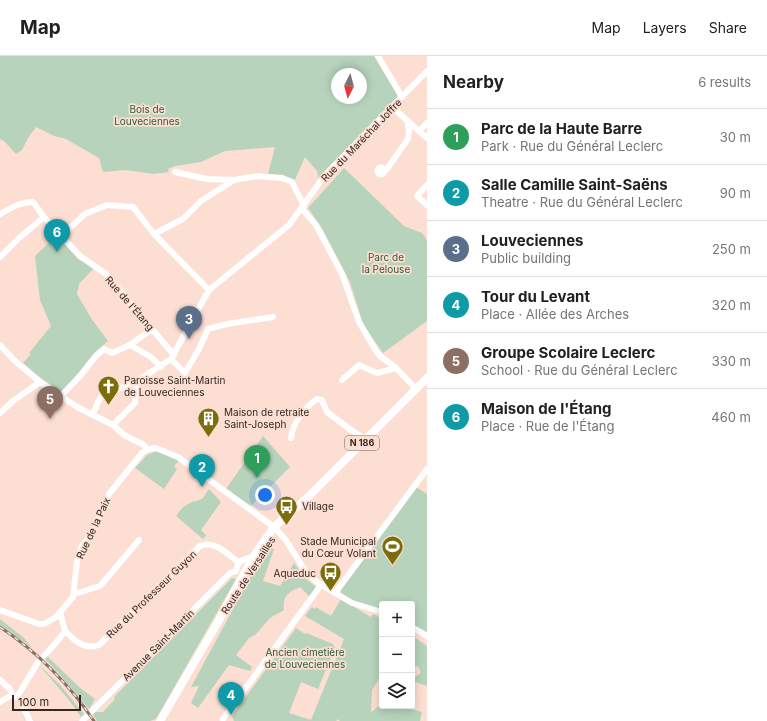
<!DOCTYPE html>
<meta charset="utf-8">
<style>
:root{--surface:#fff;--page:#f6f6f6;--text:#202124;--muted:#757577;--line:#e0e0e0;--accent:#d93025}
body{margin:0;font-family:Inter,sans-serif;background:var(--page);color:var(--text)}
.controls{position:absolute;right:12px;bottom:12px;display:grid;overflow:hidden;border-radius:4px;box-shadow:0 2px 10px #0003}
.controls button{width:36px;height:36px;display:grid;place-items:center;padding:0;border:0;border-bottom:1px solid var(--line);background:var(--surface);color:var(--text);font:20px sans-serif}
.compass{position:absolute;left:331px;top:12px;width:36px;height:36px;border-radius:50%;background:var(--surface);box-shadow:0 2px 10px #0003;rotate:186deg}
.scale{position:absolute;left:12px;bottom:10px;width:69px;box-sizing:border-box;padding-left:4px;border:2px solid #352721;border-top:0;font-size:11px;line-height:14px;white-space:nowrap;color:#352721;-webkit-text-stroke:3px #fcdfd2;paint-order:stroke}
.you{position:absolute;left:265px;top:439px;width:14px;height:14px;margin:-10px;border:3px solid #fff;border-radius:50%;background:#1a73e8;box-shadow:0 0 0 6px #1a73e833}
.badge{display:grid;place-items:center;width:26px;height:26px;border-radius:50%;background:var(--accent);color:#fff;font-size:13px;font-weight:700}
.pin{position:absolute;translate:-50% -33px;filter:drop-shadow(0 1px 2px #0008)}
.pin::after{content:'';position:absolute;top:21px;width:14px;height:12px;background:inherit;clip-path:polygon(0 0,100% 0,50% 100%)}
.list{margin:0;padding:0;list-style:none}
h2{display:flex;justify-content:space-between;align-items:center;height:52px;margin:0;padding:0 16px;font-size:17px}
h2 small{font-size:13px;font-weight:400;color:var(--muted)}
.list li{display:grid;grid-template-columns:26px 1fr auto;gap:12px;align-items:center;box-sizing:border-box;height:56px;padding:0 16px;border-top:1px solid var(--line)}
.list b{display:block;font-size:15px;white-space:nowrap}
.list p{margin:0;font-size:13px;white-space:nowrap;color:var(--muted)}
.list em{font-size:13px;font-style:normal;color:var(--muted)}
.icon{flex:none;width:22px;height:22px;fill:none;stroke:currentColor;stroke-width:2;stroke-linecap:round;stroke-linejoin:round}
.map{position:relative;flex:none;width:427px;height:665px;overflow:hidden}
header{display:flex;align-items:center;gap:24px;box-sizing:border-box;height:56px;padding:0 20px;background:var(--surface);border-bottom:1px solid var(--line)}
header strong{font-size:19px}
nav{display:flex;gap:22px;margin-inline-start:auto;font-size:14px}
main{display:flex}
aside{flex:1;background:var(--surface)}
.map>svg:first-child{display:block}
</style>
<header>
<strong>Map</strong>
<nav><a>Map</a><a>Layers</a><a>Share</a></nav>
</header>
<main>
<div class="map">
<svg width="427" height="665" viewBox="0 0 427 665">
<rect width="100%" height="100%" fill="#fcdfd2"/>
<path fill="#b7d3bc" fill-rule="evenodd" d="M0,0H374L399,42L319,125L317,115L305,101L294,126L283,119L268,118L275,91L225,95L201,106L175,110L168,113L169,116L154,118L125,114L103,116L99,102L66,83L54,80L36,71L28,82L22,94L16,98L5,86L0,83ZM337,18H361V42H337Z
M344,112L404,170L422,177L427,184V265L383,297L363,268L350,226L323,174L308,152Z
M57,179L78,203L94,212L79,228L77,238L91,262L108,285L94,297L62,337L41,322L23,307L31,298L29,297L51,270L40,244L35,200Z
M263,380L290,411L251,450L226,433Z
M157,395L179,405L174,410L177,413L164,433L135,412L147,399Z
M416,431L427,438V578L412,569V548H382V555L354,546L341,538V534Z
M209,433L221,446L201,474L206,479L203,483L176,460L183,451L192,446L197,445L203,442Z
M266,492L274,493L263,525L280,530L294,507L306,523L316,531L310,541L300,531C288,536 282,541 284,554L270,562L256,578L249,582L236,599L252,611L250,615L229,609L198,652L191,647L199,630L191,631Z
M232,522L236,523L156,663L150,665H97L93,658L96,656H103L115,643L114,641Z
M341,543L371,561L373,558L382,563V618L372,634L371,656L382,648V650H402L422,656L420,665H340L338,663L336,665H234L232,660L296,572L305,578L306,577L333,588L335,592L318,633L301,626L289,657L311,664L344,583L305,560L312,551L315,553L316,551L331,560Z
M0,563L24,582L32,592L0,569Z
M413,580L427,590V630L415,626L413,622L421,617L418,610L412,611V583Z
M46,599L79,631L95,643L89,653L61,620L44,602Z
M39,609L60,629L84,658L81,661L69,644Z"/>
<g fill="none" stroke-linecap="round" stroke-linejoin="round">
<path stroke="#fff" stroke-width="6" d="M378,0L402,41
M392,51L427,82
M419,75L427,67
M377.5 115a3.5 3.5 0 1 1 7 0a3.5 3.5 0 1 1-7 0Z
M384,114L387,113L408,83L409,75L407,64
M175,116L207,123L234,124L257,120L282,122L292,126L304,150
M427,129L417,140L427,149
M302,153L316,169L342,218L359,266L376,295L380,300L396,312L416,333
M0,158C11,152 20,146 33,146L44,161L80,200L106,218L174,299
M154,178L183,163L201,145L234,124
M61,180L85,158L107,149L133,151L154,178L209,234
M0,201L19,182L44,161
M0,289L15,305L40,326L77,351L113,369L124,379L144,389L147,393
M130,289L152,273
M171,303L185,317L199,293L208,273L227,268L273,261
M342,324L359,309L377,317L396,312
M61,340L81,319L96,300L104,293L112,297L130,289L151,301L161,311
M0,357L13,345L40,326
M93,358L98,346L102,340L137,325L171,303L196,257L209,234L289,169L325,119L427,15
M113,369L135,347L137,325
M291,382C292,368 306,350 317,343L322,344L327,356L351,374L365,383
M236,515C238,504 243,503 253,501
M335,537L427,413
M74,538L100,530L139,484
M0,554L39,568H44L56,561L73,541L77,505L82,490L94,474L109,438L142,397L148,393L156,392L178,401L274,471L285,483L306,516L317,526L352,547L382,556
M412,571L427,580
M65,575C75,585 84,594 99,589L200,490C215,484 227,498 238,506
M44,600L55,588L65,575L60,556
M0,624L10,633L12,639
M12,639C22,640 25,657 30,665
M17,641L38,606
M0,646L12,639
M223,663L321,529
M82,665L230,517L236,515"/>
<path stroke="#fff" stroke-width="8" d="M220,562L253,501L274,471L308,441L427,322
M160,665L222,559"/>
<defs>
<path id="rail" d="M0,571C37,596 69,628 94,665"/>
</defs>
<use href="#rail" stroke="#867169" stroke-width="3"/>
<use href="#rail" stroke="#fcdfd2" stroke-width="1.5" stroke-dasharray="4.5" stroke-linecap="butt"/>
</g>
<defs>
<symbol id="church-pin" viewBox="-11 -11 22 30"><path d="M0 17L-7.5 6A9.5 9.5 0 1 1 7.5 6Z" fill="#7a6e0c" stroke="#fcdfd2"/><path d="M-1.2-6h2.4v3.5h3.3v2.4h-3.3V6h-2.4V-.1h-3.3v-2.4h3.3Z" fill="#fff"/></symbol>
<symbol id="building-pin" viewBox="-11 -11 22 30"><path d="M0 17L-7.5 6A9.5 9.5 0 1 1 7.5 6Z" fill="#7a6e0c" stroke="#fcdfd2"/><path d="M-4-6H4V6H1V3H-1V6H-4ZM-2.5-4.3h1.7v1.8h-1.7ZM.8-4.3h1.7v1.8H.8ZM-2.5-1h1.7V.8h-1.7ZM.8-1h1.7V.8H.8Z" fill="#fff"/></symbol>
<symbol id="bus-pin" viewBox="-11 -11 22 30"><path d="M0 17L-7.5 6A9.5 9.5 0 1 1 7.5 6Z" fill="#7a6e0c" stroke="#fcdfd2"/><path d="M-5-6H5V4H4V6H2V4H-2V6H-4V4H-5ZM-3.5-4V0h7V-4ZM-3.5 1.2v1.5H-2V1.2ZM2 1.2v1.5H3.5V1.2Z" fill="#fff"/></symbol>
<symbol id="stadium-pin" viewBox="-11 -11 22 30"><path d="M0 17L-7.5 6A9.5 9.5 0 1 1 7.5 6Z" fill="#7a6e0c" stroke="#fcdfd2"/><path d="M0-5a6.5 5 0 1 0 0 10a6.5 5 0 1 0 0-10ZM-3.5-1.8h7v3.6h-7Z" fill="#fff"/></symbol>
</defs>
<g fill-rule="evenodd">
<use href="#church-pin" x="96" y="318" width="25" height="34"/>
<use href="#building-pin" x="196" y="350" width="25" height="34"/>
<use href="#bus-pin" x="274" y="438" width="25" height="34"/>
<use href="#stadium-pin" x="380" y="478" width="25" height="34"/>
<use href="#bus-pin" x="318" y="504" width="25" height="34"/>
</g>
<g text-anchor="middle" stroke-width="3.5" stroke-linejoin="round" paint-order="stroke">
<rect fill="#fcdfd2" stroke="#715e56" stroke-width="1" x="345" y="380" width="34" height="14" rx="3"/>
<g font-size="9" font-weight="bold" fill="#352721">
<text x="362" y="390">N 186</text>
</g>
<g font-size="10" fill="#2b5c38" stroke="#fcdfd2">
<text x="147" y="57">Bois de<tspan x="147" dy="12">Louveciennes</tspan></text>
<text x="386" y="205">Parc de<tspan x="386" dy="12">la Pelouse</tspan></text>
<text x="305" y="600">Ancien cimetière<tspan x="305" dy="12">de Louveciennes</tspan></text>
</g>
<g font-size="10" fill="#352721" stroke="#fcdfd2">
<text transform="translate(361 84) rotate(-46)" y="4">Rue du Maréchal Joffre</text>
<text transform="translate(130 247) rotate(49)" y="4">Rue de l'Étang</text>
<text transform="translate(93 472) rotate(-65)" y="4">Rue de la Paix</text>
<text transform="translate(248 519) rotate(-57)" y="4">Route de Versailles</text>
<text transform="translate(151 538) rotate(-44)" y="4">Rue du Professeur Guyon</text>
<text transform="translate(158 589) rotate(-45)" y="4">Avenue Saint-Martin</text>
</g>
<g font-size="10" fill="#352721" stroke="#fcdfd2" text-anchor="start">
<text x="124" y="328">Paroisse Saint-Martin<tspan x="124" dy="12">de Louveciennes</tspan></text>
<text x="224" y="360">Maison de retraite<tspan x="224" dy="12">Saint-Joseph</tspan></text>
<text x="302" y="454">Village</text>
<text x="376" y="489" text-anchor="end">Stade Municipal<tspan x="376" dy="12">du Cœur Volant</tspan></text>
<text x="316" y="521" text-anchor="end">Aqueduc</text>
</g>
</g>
</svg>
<div class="controls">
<button>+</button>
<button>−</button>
<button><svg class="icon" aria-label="layers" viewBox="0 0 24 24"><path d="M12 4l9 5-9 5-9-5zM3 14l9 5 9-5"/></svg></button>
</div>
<svg class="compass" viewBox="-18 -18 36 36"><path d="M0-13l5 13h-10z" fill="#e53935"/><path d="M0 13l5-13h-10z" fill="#757577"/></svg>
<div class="scale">100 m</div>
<div class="you"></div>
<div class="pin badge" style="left:257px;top:422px;background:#2e9e5b">1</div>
<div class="pin badge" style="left:202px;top:431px;background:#0f9aa8">2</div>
<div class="pin badge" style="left:189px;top:283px;background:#5c6f8a">3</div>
<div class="pin badge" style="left:231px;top:659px;background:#0f9aa8">4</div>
<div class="pin badge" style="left:50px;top:363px;background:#8d6e63">5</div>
<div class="pin badge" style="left:57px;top:196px;background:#0f9aa8">6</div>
</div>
<aside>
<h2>Nearby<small>6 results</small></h2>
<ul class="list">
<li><span class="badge" style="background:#2e9e5b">1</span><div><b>Parc de la Haute Barre</b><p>Park · Rue du Général Leclerc</p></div><em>30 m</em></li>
<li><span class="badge" style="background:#0f9aa8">2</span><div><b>Salle Camille Saint-Saëns</b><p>Theatre · Rue du Général Leclerc</p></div><em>90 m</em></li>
<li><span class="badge" style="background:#5c6f8a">3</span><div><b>Louveciennes</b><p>Public building</p></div><em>250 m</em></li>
<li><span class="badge" style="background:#0f9aa8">4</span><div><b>Tour du Levant</b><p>Place · Allée des Arches</p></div><em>320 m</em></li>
<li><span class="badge" style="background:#8d6e63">5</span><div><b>Groupe Scolaire Leclerc</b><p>School · Rue du Général Leclerc</p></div><em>330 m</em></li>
<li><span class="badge" style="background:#0f9aa8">6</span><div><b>Maison de l'Étang</b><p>Place · Rue de l'Étang</p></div><em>460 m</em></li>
</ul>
</aside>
</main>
